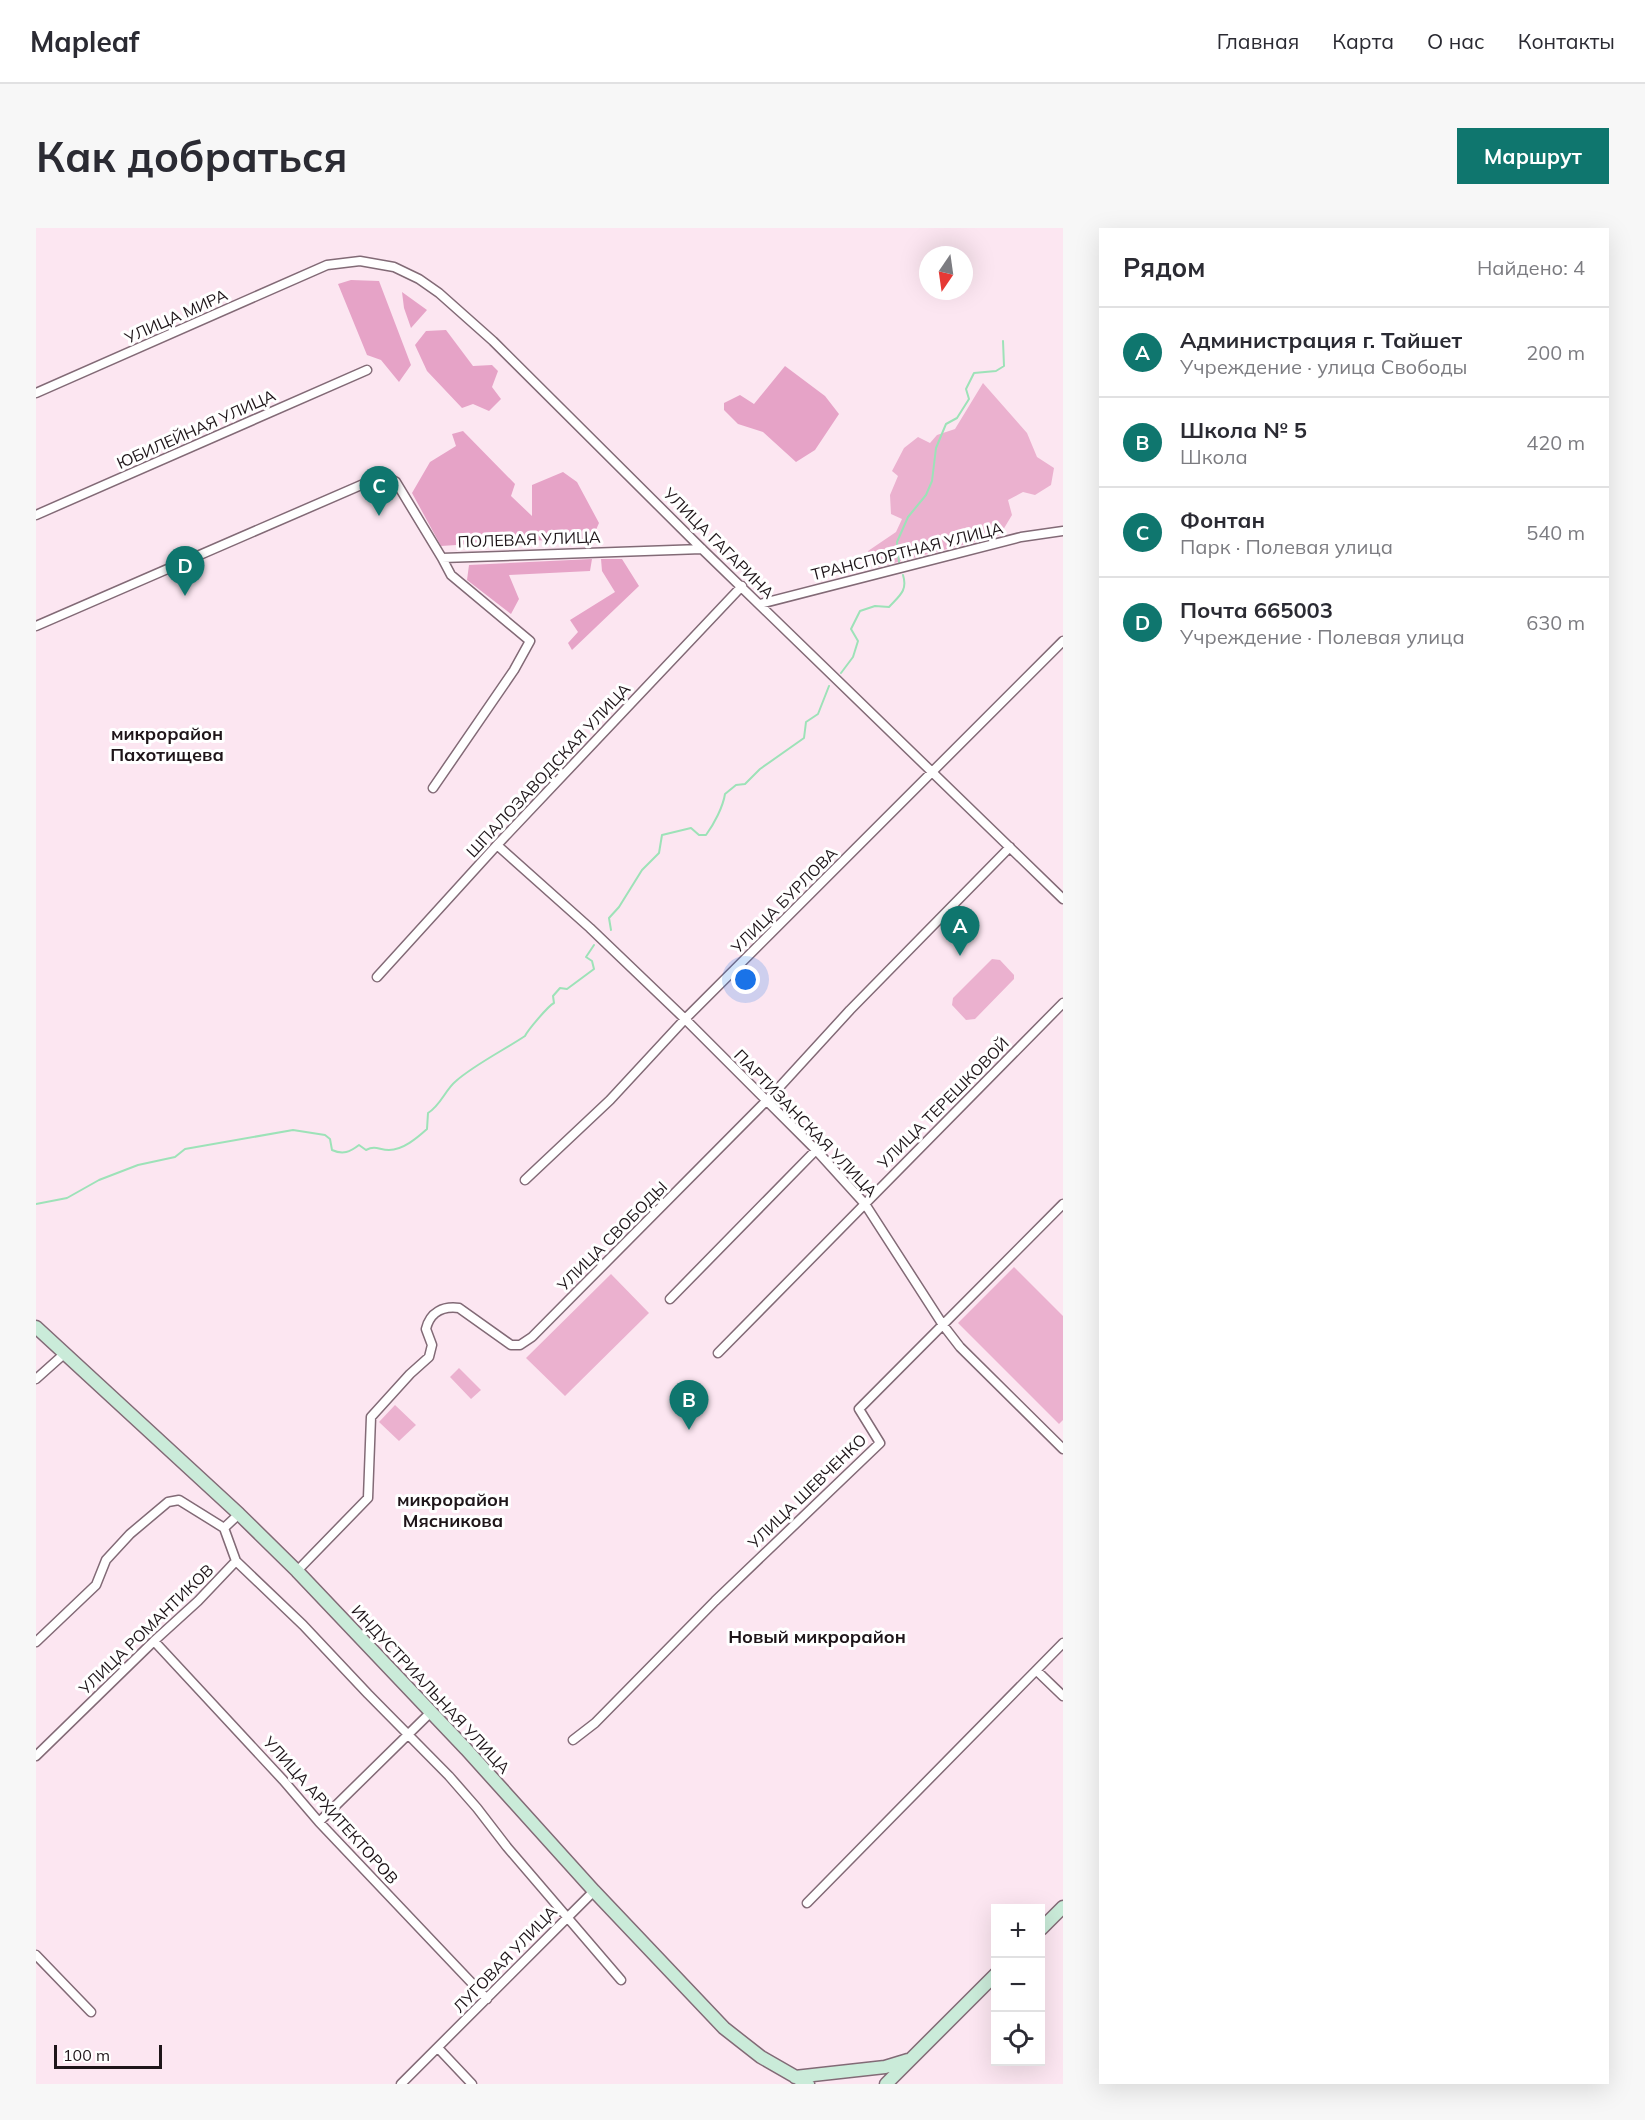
<!DOCTYPE html>
<html lang="ru">
<meta charset="utf-8">
<style>
:root{--surface:#fff;--page:#f7f7f7;--text:#2b2b33;--muted:#7c7c81;--line:#e1e1e2;--accent:#0f766e}
body{margin:0;font-family:Mulish,sans-serif;background:var(--page);color:var(--text)}
.controls{position:absolute;right:18px;bottom:18px;display:grid;overflow:hidden;border-radius:0px;box-shadow:0 6px 24px #0002}
.controls button{width:54px;height:54px;display:grid;place-items:center;padding:0;border:0;border-bottom:2px solid var(--line);background:var(--surface);color:var(--text);font:30px sans-serif}
.compass{position:absolute;left:883px;top:18px;width:54px;height:54px;border-radius:50%;background:var(--surface);box-shadow:0 6px 24px #0002;rotate:193deg}
.scale{position:absolute;left:18px;bottom:15px;width:108px;box-sizing:border-box;padding-left:6px;border:3px solid #1e1519;border-top:0;font-size:16px;line-height:21px;white-space:nowrap;color:#1e1519;-webkit-text-stroke:4px #fff;paint-order:stroke}
.you{position:absolute;left:710px;top:752px;width:21px;height:21px;margin:-15px;border:4px solid #fff;border-radius:50%;background:#1a73e8;box-shadow:0 0 0 9px #1a73e833}
.badge{display:grid;place-items:center;width:39px;height:39px;border-radius:50%;background:var(--accent);color:#fff;font-size:20px;font-weight:700}
.pin{position:absolute;translate:-50% -50px;filter:drop-shadow(0 2px 3px #0008)}
.pin::after{content:'';position:absolute;top:32px;width:21px;height:18px;background:inherit;clip-path:polygon(0 0,100% 0,50% 100%)}
.list{margin:0;padding:0;list-style:none}
h2{display:flex;justify-content:space-between;align-items:center;height:78px;margin:0;padding:0 24px;font-size:26px}
h2 small{font-size:20px;font-weight:400;color:var(--muted)}
.list li{display:grid;grid-template-columns:39px 1fr auto;gap:18px;align-items:center;box-sizing:border-box;height:90px;padding:0 24px;border-top:2px solid var(--line)}
.list b{display:block;font-size:22px;white-space:nowrap}
.list p{margin:0;font-size:20px;white-space:nowrap;color:var(--muted)}
.list em{font-size:20px;font-style:normal;color:var(--muted)}
.icon{flex:none;width:33px;height:33px;fill:none;stroke:currentColor;stroke-width:2;stroke-linecap:round;stroke-linejoin:round}
.map{position:relative;flex:none;width:1027px;height:1856px;overflow:hidden;border-radius:0px}
header{display:flex;align-items:center;gap:36px;box-sizing:border-box;height:84px;padding:0 30px;background:var(--surface);border-bottom:2px solid var(--line)}
header strong{font-size:28px}
nav{display:flex;gap:33px;margin-inline-start:auto;font-size:21px}
.intro{display:flex;align-items:center;justify-content:space-between;box-sizing:border-box;height:144px;padding:0 36px}
h1{margin:0;font-size:42px}
.button{padding:15px 27px;border-radius:0px;background:var(--accent);color:#fff;font-size:21px;font-weight:700}
main{display:flex;gap:36px;padding:0 36px}
aside{flex:1;background:var(--surface);border-radius:0px;box-shadow:0 6px 24px #0002}
.map>svg:first-child{display:block}
</style>
<header>
<strong>Mapleaf</strong>
<nav><a>Главная</a><a>Карта</a><a>О нас</a><a>Контакты</a></nav>
</header>
<div class="intro"><h1>Как добраться</h1><a class="button">Маршрут</a></div>
<main>
<div class="map">
<svg width="1027" height="1856" viewBox="0 0 1027 1856">
<rect width="100%" height="100%" fill="#fce6f1"/>
<path fill="#ebb1cf" d="M947,155L991,205L1001,229L1018,240L1015,257L999,267L987,264L972,272L976,287L964,307L839,340L832,323L860,304L866,291L855,286L854,267L862,248L856,243L868,220L882,209L894,215L901,207L919,201Z
M956,731L964,732L978,747V751L939,791L930,792L916,777L917,770Z
M978,1039L1027,1088V1192L1023,1196L922,1095Z
M575,1046L613,1085L529,1168L490,1130Z
M423,1140L445,1162L435,1171L414,1149Z
M359,1177L380,1197L363,1213L343,1194Z"/>
<path fill="#e6a3c7" d="M315,52L343,53L375,137L363,154L345,132L331,127L302,56Z
M366,64L391,82L375,100L368,80Z
M410,102L437,138L456,137L462,143L456,159L465,171L453,183L437,176L426,180L391,143L379,117L390,103Z
M749,138L789,168L803,186L779,222L760,234L727,204L702,196L688,182V175L704,167L718,176Z
M427,203L479,256L475,268L496,288V257L527,244L541,254L563,295L556,311L481,313L405,318L376,265L394,234L420,218L416,206Z
M556,331L554,343L473,347L483,371L475,386L431,352L433,337Z
M565,331H586L603,358L536,422L532,415L542,404L534,392L579,364L566,343Z"/>
<g fill="none" stroke-linecap="round" stroke-linejoin="round">
<path stroke="#9de2b8" stroke-width="2" d="M863,334L861,314L872,289L890,267L896,253L900,220L910,196L921,190L933,171L930,161L938,145L960,143L968,138L967,113
M805,445L817,429L822,413L815,401L824,383L839,378L853,379C863,368 872,363 867,347
M575,702L573,690L583,679L606,642L623,625L626,607L655,600L663,607H670C678,596 687,579 689,566L700,557L709,556L724,541L768,510L770,494L782,486L793,458
M0,976L31,970L63,952L102,937L139,929L149,921L257,902L289,907L294,911L296,922C307,927 314,924 323,917L330,922C340,917 343,922 353,922C367,922 381,910 391,901L392,885C405,877 409,862 420,853C438,837 468,822 489,808C492,802 512,778 518,775L517,768L524,760L531,761L558,741L556,733L550,729L558,717"/>
<defs>
<path id="street" d="M0,165L291,37L324,33L358,39L383,51L403,65L457,113L666,321L1027,671
M0,287L331,142
M724,376L985,309L1027,303
M0,398L339,251H355L360,254L406,330L666,321
M397,560L478,442L494,413L415,347L406,330
M461,617L554,700L649,791L780,922L829,976L907,1097L924,1119L1027,1221
M341,749L461,617L706,358
M489,952L574,872L649,791L1027,413
M634,1071L780,922
M682,1125L1027,775
M0,1151L28,1126
M200,1333L267,1397L332,1466L413,1548L441,1580L471,1619L585,1752
M261,1343L332,1270L335,1189L374,1146L393,1129L396,1117L390,1101C394,1084 407,1078 423,1080L475,1117H484L496,1109L738,865L814,782L974,619
M118,1413L247,1552L283,1594L451,1771
M0,1414L60,1357L70,1332L94,1306L132,1274L143,1272L188,1300
M1001,1443L1027,1468
M537,1512L559,1495L679,1373L844,1215L823,1181L1027,976
M0,1528L118,1413L162,1373L200,1333L188,1300L203,1286
M283,1594L395,1484
M771,1675L1027,1415
M0,1727L55,1784
M402,1820L436,1856
M365,1856L558,1663"/>
<path id="secondary" d="M0,1099L203,1286L261,1343L430,1521L558,1663L688,1800L725,1829L772,1856
M1005,1701L1027,1679
M759,1849L849,1839L872,1832
M850,1856L960,1746"/>
</defs>
<use href="#street" stroke="#826a76" stroke-width="11"/>
<use href="#secondary" stroke="#826a76" stroke-width="15"/>
<use href="#street" stroke="#fff" stroke-width="8"/>
<use href="#secondary" stroke="#caebd9" stroke-width="12"/>
</g>
<g text-anchor="middle" stroke-width="6" stroke-linejoin="round" paint-order="stroke">
<g font-size="16" fill="#1e1519" stroke="#fff">
<text transform="translate(140 88) rotate(-24)" y="6">УЛИЦА МИРА</text>
<text transform="translate(160 201) rotate(-24)" y="6">ЮБИЛЕЙНАЯ УЛИЦА</text>
<text transform="translate(493 311) rotate(-2)" y="6">ПОЛЕВАЯ УЛИЦА</text>
<text transform="translate(683 315) rotate(45)" y="6">УЛИЦА ГАГАРИНА</text>
<text transform="translate(871 323) rotate(-14)" y="6">ТРАНСПОРТНАЯ УЛИЦА</text>
<text transform="translate(512 542) rotate(-47)" y="6">ШПАЛОЗАВОДСКАЯ УЛИЦА</text>
<text transform="translate(748 672) rotate(-45)" y="6">УЛИЦА БУРЛОВА</text>
<text transform="translate(907 875) rotate(-45)" y="6">УЛИЦА ТЕРЕШКОВОЙ</text>
<text transform="translate(770 895) rotate(46)" y="6">ПАРТИЗАНСКАЯ УЛИЦА</text>
<text transform="translate(576 1008) rotate(-45)" y="6">УЛИЦА СВОБОДЫ</text>
<text transform="translate(771 1263) rotate(-44)" y="6">УЛИЦА ШЕВЧЕНКО</text>
<text transform="translate(110 1401) rotate(-44)" y="6">УЛИЦА РОМАНТИКОВ</text>
<text transform="translate(395 1461) rotate(47)" y="6">ИНДУСТРИАЛЬНАЯ УЛИЦА</text>
<text transform="translate(295 1582) rotate(48)" y="6">УЛИЦА АРХИТЕКТОРОВ</text>
<text transform="translate(469 1731) rotate(-46)" y="6">ЛУГОВАЯ УЛИЦА</text>
</g>
<g font-size="18" font-weight="bold" fill="#1e1519" stroke="#fff">
<text x="131" y="512">микрорайон<tspan x="131" dy="21">Пахотищева</tspan></text>
<text x="417" y="1278">микрорайон<tspan x="417" dy="21">Мясникова</tspan></text>
<text x="781" y="1415">Новый микрорайон</text>
</g>
</g>
</svg>
<div class="controls">
<button>+</button>
<button>−</button>
<button><svg class="icon" aria-label="locate" viewBox="0 0 24 24"><circle cx="12" cy="12" r="6"/><path d="M12 2v4M12 18v4M2 12h4M18 12h4"/></svg></button>
</div>
<svg class="compass" viewBox="-18 -18 36 36"><path d="M0-13l5 13h-10z" fill="#e53935"/><path d="M0 13l5-13h-10z" fill="#7c7c81"/></svg>
<div class="scale">100 m</div>
<div class="you"></div>
<div class="pin badge" style="left:924px;top:728px">A</div>
<div class="pin badge" style="left:653px;top:1202px">B</div>
<div class="pin badge" style="left:343px;top:288px">C</div>
<div class="pin badge" style="left:149px;top:368px">D</div>
</div>
<aside>
<h2>Рядом<small>Найдено: 4</small></h2>
<ul class="list">
<li><span class="badge">A</span><div><b>Администрация г. Тайшет</b><p>Учреждение · улица Свободы</p></div><em>200 m</em></li>
<li><span class="badge">B</span><div><b>Школа № 5</b><p>Школа</p></div><em>420 m</em></li>
<li><span class="badge">C</span><div><b>Фонтан</b><p>Парк · Полевая улица</p></div><em>540 m</em></li>
<li><span class="badge">D</span><div><b>Почта 665003</b><p>Учреждение · Полевая улица</p></div><em>630 m</em></li>
</ul>
</aside>
</main>
